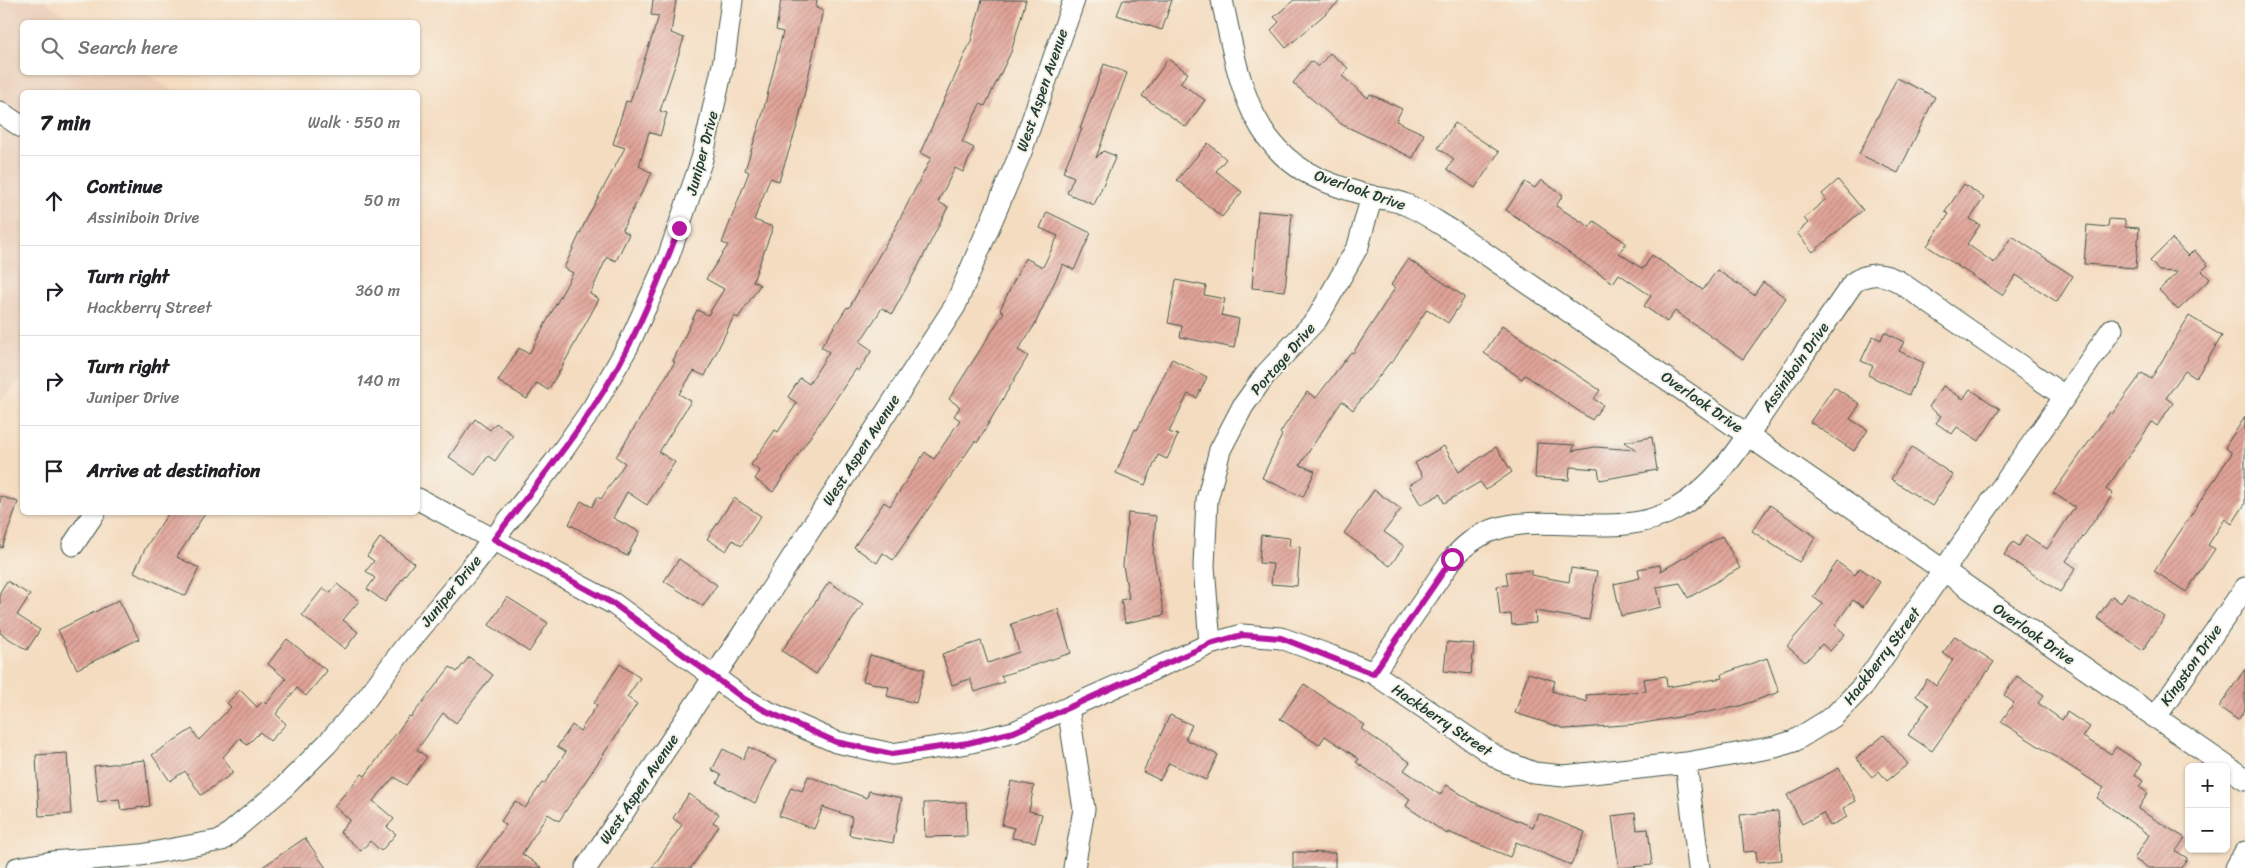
<!DOCTYPE html>
<meta charset="utf-8">
<style>
:root{--surface:#fff;--page:#f6f6f6;--text:#202124;--muted:#757577;--line:#e0e0e0}
body{margin:0;font-family:Sriracha,sans-serif;background:var(--page);color:var(--text)}
.controls{position:absolute;right:15px;bottom:15px;display:grid;overflow:hidden;border-radius:8px;box-shadow:0 1px 4px #0004}
.controls button{width:45px;height:45px;display:grid;place-items:center;padding:0;border:0;border-bottom:1px solid var(--line);background:var(--surface);color:var(--text);font:25px sans-serif}
.stop{position:absolute;width:15px;height:15px;margin:-11px;border:4px solid #b5179e;border-radius:50%;background:#fff}
.stop.end{background:#b5179e;border-color:#fff;box-shadow:0 1px 5px #0008}
.list{margin:0;padding:0;list-style:none}
h2{display:flex;justify-content:space-between;align-items:center;height:65px;margin:0;padding:0 20px;font-size:21px}
h2 small{font-size:16px;font-weight:400;color:var(--muted)}
.list li{display:grid;grid-template-columns:32px 1fr auto;gap:15px;align-items:center;box-sizing:border-box;height:90px;padding:0 20px;border-top:1px solid var(--line)}
.list b{display:block;font-size:19px;white-space:nowrap}
.list p{margin:0;font-size:16px;white-space:nowrap;color:var(--muted)}
.list em{font-size:16px;font-style:normal;color:var(--muted)}
.icon{flex:none;width:28px;height:28px;fill:none;stroke:currentColor;stroke-width:2;stroke-linecap:round;stroke-linejoin:round}
.map{position:relative;flex:none;width:2245px;height:868px;overflow:hidden}
.search{position:absolute;background:var(--surface);box-shadow:0 1px 4px #0004;left:20px;top:20px;width:400px;height:55px;display:flex;align-items:center;gap:12px;box-sizing:border-box;padding:0 18px;border-radius:8px;color:var(--muted);font-size:19px}
.panel{position:absolute;background:var(--surface);box-shadow:0 1px 4px #0004;left:20px;top:90px;width:400px;height:425px;border-radius:8px}
.map>svg:first-child{display:block}
</style>
<div class="map">
<svg width="2245" height="868" viewBox="0 0 2245 868">
<defs>
<pattern id="building-hatch" width="6" height="6" patternUnits="userSpaceOnUse" patternTransform="scale(1.25)"><rect width="6" height="6" fill="#e1a398"/><path d="M-1 1l2-2M0 6l6-6M5 7l2-2" fill="none" stroke="#b6867d"/></pattern>
</defs>
<rect width="100%" height="100%" fill="#f7f3e8"/>
<filter id="ink" filterUnits="userSpaceOnUse"><feTurbulence type="fractalNoise" baseFrequency=".02" numOctaves="2"/><feDisplacementMap in="SourceGraphic" scale="10" xChannelSelector="R" yChannelSelector="G"/><feConvolveMatrix kernelMatrix="1 2 1 2 8 2 1 2 1" color-interpolation-filters="sRGB"/></filter>
<filter id="wash" filterUnits="userSpaceOnUse"><feTurbulence type="fractalNoise" baseFrequency=".0096" numOctaves="4" result="noise"/><feDisplacementMap in="SourceGraphic" scale="20" xChannelSelector="R" yChannelSelector="G"/><feGaussianBlur stdDeviation="1.12" result="paint"/><feColorMatrix in="noise" values="0 0 0 0 0 0 0 0 0 0 0 0 0 0 0 0 0 1.4 0 .05"/><feComposite in="paint" operator="in"/></filter>
<g filter="url(#wash)">
<rect width="100%" height="100%" fill="#f4dcc0"/>
<path fill="#eaceb8" d="M0,0H43L75,22H22V72L146,73L174,92H22V378L0,401Z"/>
<g id="blocks">
<path fill="url(#building-hatch)" d="M653,0H676L671,33L684,38L660,111L667,113L660,136L649,132L639,166L652,173L622,230L629,234L616,261L607,257L590,294L599,299L563,365L548,390L537,383L527,399L498,381L519,348L529,354L573,273L564,268L587,218L625,148L613,144L626,101L630,102L659,16L651,15Z
M781,0H817L816,8L823,10L798,123L779,181L770,178L754,220L773,227L753,281L760,285L738,318L734,316L705,376L694,371L679,394L691,401L659,452L675,462L647,505L627,492L613,518L640,532L627,556L569,524L581,501L592,507L597,497L601,499L625,463L616,457L675,362L673,361L697,310L708,315L724,289L706,279L728,245L722,243L749,172L745,170L762,116L783,32L776,30Z
M982,0H1026L1011,52L985,106L980,104L962,142L974,148L963,172L955,168L938,202L948,207L922,259L892,314L882,308L860,342L872,350L859,371L856,369L773,492L755,479L760,471L751,465L775,430L778,432L797,403L788,397L800,378L809,384L829,352L821,347L847,307L849,308L888,240H889L931,158L920,153L971,41Z
M1123,0H1172L1162,30L1117,15Z
M1294,0H1341L1286,48L1271,30L1279,22L1274,17Z
M1330,53L1348,68L1342,76L1368,98L1370,94L1402,109L1396,121L1424,134L1413,158L1341,124L1293,83L1311,61L1318,67Z
M1168,59L1188,73L1180,83L1205,100L1186,127L1142,96Z
M1104,64L1127,73L1096,158L1103,151L1116,156L1094,205L1067,193L1074,177L1063,172L1082,129H1080Z
M1897,78L1935,97L1898,173L1859,154Z
M1455,123L1499,152L1475,188L1447,169L1454,159L1438,148Z
M1208,143L1226,159L1216,171L1242,192L1222,217L1177,180Z
M1541,180L1563,195L1556,206L1590,227L1594,221L1626,243L1619,253L1643,269L1652,255L1703,290L1717,270L1754,295L1763,282L1786,298L1743,359L1675,311L1667,322L1644,306L1651,296L1619,274L1613,283L1506,210L1525,182L1535,188Z
M1838,180L1863,210L1813,252L1797,233L1808,223L1804,218L1826,199L1822,194Z
M1964,184L1984,198L1970,219L1980,225L1967,244L1994,263L2012,236L2073,276L2057,302L2016,275L2002,295L1927,246L1949,214L1945,212Z
M1258,211L1292,214L1285,291L1252,288Z
M1047,212L1091,233L1074,270L1063,264L1034,326L1018,350L1028,356L977,443L975,441L893,560L883,553L877,563L854,547L884,502L890,506L925,452L934,459L960,420L954,416L960,407L949,399L1004,312L1000,310L1025,258L1043,267L1058,236L1040,228Z
M2109,219L2125,220V227L2139,228L2136,268L2084,264L2087,225L2108,227Z
M2172,239L2188,256L2194,250L2208,265L2202,271L2210,279L2178,310L2159,290L2178,272L2159,271L2150,261Z
M1408,259L1465,297L1448,323L1427,309L1392,363L1390,362L1353,410L1342,401L1300,465L1315,471L1303,497L1262,478L1282,435L1280,433L1307,392L1316,398L1351,352L1353,353L1395,288L1391,285Z
M1176,280L1206,286L1204,295L1225,299L1221,315L1239,319L1234,348L1180,337L1182,326L1168,323Z
M2189,316L2222,336L2196,378L2185,371L2166,398L2173,403L2157,426L2152,422L2106,489L2113,494L2066,561L2076,568L2060,592L2004,555L2013,542L2019,546L2026,535L2047,549L2075,507L2053,493L2110,412L2112,414L2142,373L2151,379Z
M1502,326L1600,390L1594,399L1603,405L1592,420L1525,375L1522,379L1484,353Z
M1884,332L1904,342L1899,351L1924,363L1909,395L1868,375L1873,366L1861,361L1873,336L1881,340Z
M1172,359L1207,377L1197,398L1188,394L1169,432L1178,435L1167,459L1158,455L1145,485L1116,473L1135,429L1137,430Z
M1943,386L1963,399L1970,389L2000,409L1979,441L1957,427L1952,434L1936,423L1941,416L1929,407Z
M1834,387L1860,404L1850,419L1868,430L1854,451L1810,422Z
M2245,417V504L2232,524L2225,519L2208,545L2215,549L2186,592L2154,571L2232,453L2225,447Z
M475,419L490,430L496,423L513,435L495,461L488,456L475,475L449,457Z
M1652,437L1657,470L1600,480L1598,469L1570,467L1569,480L1535,478L1537,443L1575,445L1572,451L1595,447L1636,450L1625,442Z
M1444,446L1459,472L1496,447L1512,472L1486,490L1480,482L1444,503L1440,494L1421,505L1409,485L1423,477L1415,463Z
M1912,447L1953,475L1932,506L1891,479Z
M1374,490L1401,509L1384,532L1404,546L1390,566L1344,533Z
M0,496L18,502L2,548L0,547Z
M734,498L761,516L741,546L733,540L726,551L707,539Z
M1770,505L1816,537L1799,562L1752,531Z
M169,512H206L177,557L199,568L186,596L134,572L146,547Z
M1128,513L1156,516L1153,553L1164,615L1125,623L1121,600L1129,598L1123,566Z
M1261,535L1290,538L1289,546L1300,547L1297,586L1271,584L1273,564L1259,563Z
M1722,536L1740,568L1688,598L1680,583L1657,587L1661,607L1621,616L1614,584L1640,578L1638,569L1660,565L1661,571Z
M380,538L414,563L385,602L367,589L375,578L366,571L374,561L367,556Z
M679,559L717,585L703,606L664,581Z
M1837,562L1855,575L1860,568L1880,582L1863,607L1853,600L1835,625L1845,634L1830,651L1822,644L1805,662L1787,646L1823,604L1813,597Z
M1571,568L1597,572L1589,620L1535,611L1536,623L1512,625L1511,614L1500,615L1497,586L1508,585L1506,572L1531,570V575L1569,582Z
M7,581L30,595L17,615L40,630L27,650L0,633V592Z
M829,582L863,604L816,674L782,651Z
M337,584L359,601L343,620L358,632L345,649L302,615L323,588L330,593Z
M2128,592L2165,617L2143,650L2097,618L2112,596L2121,603Z
M507,597L548,623L529,652L489,625Z
M119,600L139,639L77,669L58,630Z
M1058,609L1071,653L1001,676L1004,682L975,692L970,679L952,685L942,654L981,641L988,663L1019,652L1011,624Z
M1955,636L1994,662L1932,751L1908,735L1929,705L1916,696L1927,679L1936,686L1953,660L1943,653Z
M287,639L327,671L306,696L297,688L276,714L286,724L270,741L260,732L247,745L240,738L223,757L233,773L201,795L185,771L170,781L152,755L192,729L199,740L231,707L227,703L240,690L257,707L263,701L266,704L286,679L268,664Z
M1447,642L1474,644L1471,674L1444,671Z
M870,655L925,669L916,703L887,696L889,687L863,681Z
M469,657L493,675L456,723L443,713L417,750L427,757L406,785L394,777L373,801L394,819L387,827L396,834L381,851L370,841L361,851L340,832L350,820L334,806L362,774L365,776L409,716L411,717L450,667L457,672Z
M1767,658L1779,692L1737,707L1638,724L1566,729L1515,713L1528,673L1555,681L1552,691L1587,702L1586,695L1646,691L1644,679L1666,676L1667,687L1723,678L1722,674Z
M620,664L640,678L627,697L637,704L559,821L548,814L522,854L542,868H476L506,825L501,821L515,801L525,808L542,783L544,784L566,752L557,747L572,725L580,731L597,705L594,703Z
M2245,669V710L2238,720L2219,707Z
M2017,676L2044,695L2038,703L2062,720L2067,712L2090,727L2083,737L2111,754L2116,747L2142,764L2135,775L2143,781L2139,787L2148,793L2138,809L2185,838L2176,851L2187,858L2181,868H2148L2134,859L2149,835L2097,798L2104,788L2001,722L2014,703L2004,695Z
M1304,684L1365,725L1361,729L1410,762L1404,770L1440,795L1447,785L1473,802L1533,827L1538,813L1585,832L1571,865L1516,842L1510,857L1448,832L1447,834L1406,806L1410,799L1356,762L1359,759L1325,736L1319,745L1280,719Z
M1170,715L1192,725L1185,739L1218,755L1206,780L1169,763L1160,780L1143,772Z
M1884,735L1908,764L1887,781L1879,771L1872,777L1856,758Z
M749,747L776,761L755,803L717,783L721,775L712,770L723,749L743,759Z
M67,753L71,814L39,816L36,755Z
M145,760L150,806L121,810L119,799L98,802L94,766Z
M1839,768L1856,801L1843,808L1847,817L1830,826L1823,813L1802,824L1787,795Z
M808,776L867,798L869,791L902,798L893,843L849,835L852,817L823,807L814,829L779,816L791,787L802,791Z
M1011,781L1034,786L1029,811L1042,814L1035,842L1012,838L1014,828L1002,825Z
M689,794L719,814L713,822L719,826L691,868H652L682,825L673,818Z
M966,802L967,836L925,837L924,803Z
M1778,811L1782,860L1757,862L1756,851L1744,852L1740,815Z
M1635,813L1637,830L1648,829L1652,865L1619,868L1612,816Z
M305,838L326,868H261Z
M1293,852L1335,853V868H1293Z"/>
</g>
</g>
<g filter="url(#ink)">
<use href="#blocks" fill-opacity="0" stroke="#3f5549" stroke-width="1"/>
<g fill="none" stroke-linecap="round" stroke-linejoin="round">
<defs>
<path id="street" d="M1222,0C1238,73 1247,152 1327,182C1342,188 1358,193 1374,197C1384,199 1395,200 1404,204C1421,210 1438,223 1454,232L2245,779
M0,112L22,127
M418,499L614,604L743,698L764,710L836,742L892,754L967,743L1014,732L1210,644L1242,635L1281,638L1331,656L1373,673L1501,760L1534,773L1564,776L1686,763L1775,747L1794,741L1833,717L1863,686L2112,329
M73,545L95,512
M1210,644L1204,566L1207,500L1220,450L1243,406L1265,375L1317,319L1358,246L1372,196
M1373,673C1392,647 1410,620 1429,593C1441,575 1452,556 1469,543C1525,499 1611,548 1677,508C1719,484 1744,440 1771,401C1798,362 1826,323 1853,283C1868,272 1881,273 1898,281L2064,396
M1068,708L1084,809L1074,868
M2155,718L2245,588
M1686,763L1699,868
M17,868L52,862L141,855L222,840L283,788L327,744L367,698L404,648L470,569L554,463L594,406L628,346L668,258L702,159L724,60L732,0
M586,868L742,635L955,306L1021,152L1074,0
M2236,868L2245,852"/>
</defs>
<use href="#street" stroke="#3f5549" stroke-width="23"/>
<use href="#street" stroke="#fff" stroke-width="21"/>
</g>
</g>
<g fill="none" stroke-linecap="round" stroke-linejoin="round" filter="url(#ink)">
<path stroke="#b5179e" stroke-width="6" d="M679,228C660,279 639,330 612,377C578,435 535,486 494,539L614,604L743,698L764,710L836,742L892,754L968,743L1014,732L1210,644L1242,635L1281,638L1373,674L1452,559"/>
</g>
<g text-anchor="middle" stroke-width="4" stroke-linejoin="round" paint-order="stroke">
<g font-size="15" fill="#1f3d34" stroke="#f7f3e8">
<text transform="translate(1042 90) rotate(-71)" y="5">West Aspen Avenue</text>
<text transform="translate(702 153) rotate(-75)" y="5">Juniper Drive</text>
<text transform="translate(1360 190) rotate(19)" y="5">Overlook Drive</text>
<text transform="translate(1283 359) rotate(-49)" y="5">Portage Drive</text>
<text transform="translate(1795 367) rotate(-55)" y="5">Assiniboin Drive</text>
<text transform="translate(1702 402) rotate(35)" y="5">Overlook Drive</text>
<text transform="translate(861 450) rotate(-57)" y="5">West Aspen Avenue</text>
<text transform="translate(451 591) rotate(-51)" y="5">Juniper Drive</text>
<text transform="translate(2034 634) rotate(35)" y="5">Overlook Drive</text>
<text transform="translate(1882 656) rotate(-53)" y="5">Hackberry Street</text>
<text transform="translate(2191 665) rotate(-55)" y="5">Kingston Drive</text>
<text transform="translate(1442 720) rotate(34)" y="5">Hackberry Street</text>
<text transform="translate(639 789) rotate(-56)" y="5">West Aspen Avenue</text>
</g>
</g>
</svg>
<div class="controls">
<button>+</button>
<button>−</button>
</div>
<div class="stop" style="left:1452px;top:559px"></div>
<div class="stop end" style="left:679px;top:228px"></div>
<div class="search"><svg class="icon" aria-label="search" viewBox="0 0 24 24"><circle cx="10" cy="10" r="6"/><path d="M15 15l6 6"/></svg>Search here</div>
<section class="panel">
<h2>7 min<small>Walk · 550 m</small></h2>
<ul class="list">
<li><svg class="icon" aria-label="ahead" viewBox="0 0 24 24"><path d="M12 20V5M6 11l6-6 6 6"/></svg><div><b>Continue</b><p>Assiniboin Drive</p></div><em>50 m</em></li>
<li><svg class="icon" aria-label="right" viewBox="0 0 24 24"><path d="M7 20v-9h11M14 6l5 5-5 5"/></svg><div><b>Turn right</b><p>Hackberry Street</p></div><em>360 m</em></li>
<li><svg class="icon" aria-label="right" viewBox="0 0 24 24"><path d="M7 20v-9h11M14 6l5 5-5 5"/></svg><div><b>Turn right</b><p>Juniper Drive</p></div><em>140 m</em></li>
<li><svg class="icon" aria-label="arrive" viewBox="0 0 24 24"><path d="M6 21V4h12l-3 4 3 4H6"/></svg><div><b>Arrive at destination</b></div></li>
</ul>
</section>
</div>
